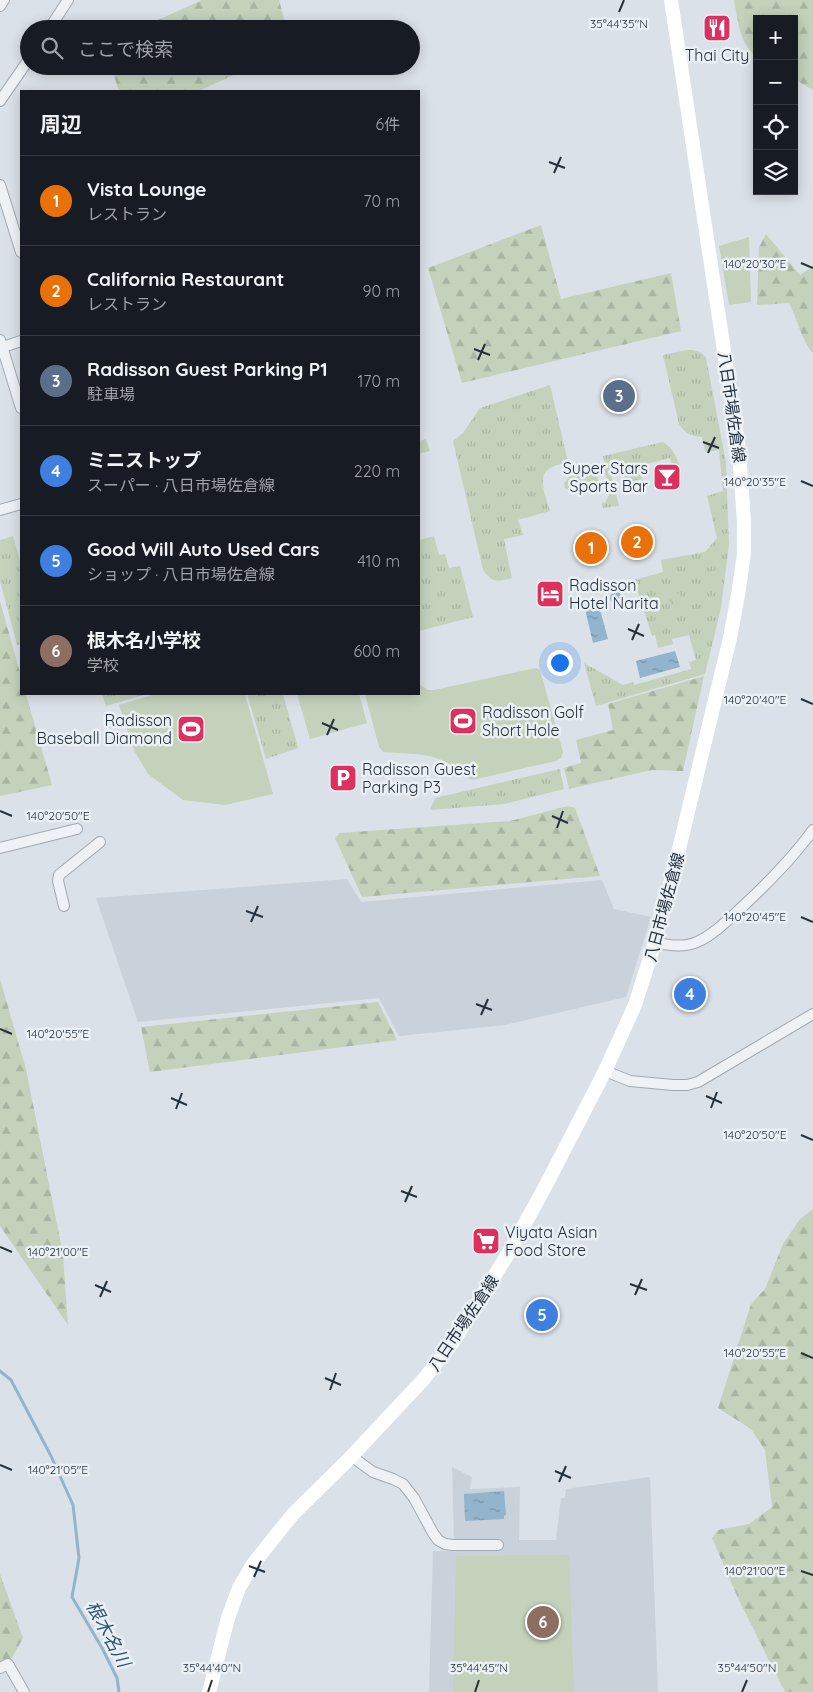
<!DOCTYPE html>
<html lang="ja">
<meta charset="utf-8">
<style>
:root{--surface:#171b24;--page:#20242c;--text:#f1f3f6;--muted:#9ea1a6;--line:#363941;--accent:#7c3aed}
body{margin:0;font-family:Quicksand,"Noto Sans JP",sans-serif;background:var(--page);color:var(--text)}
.controls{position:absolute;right:15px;top:15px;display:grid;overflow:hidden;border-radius:0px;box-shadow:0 2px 12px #0003}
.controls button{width:45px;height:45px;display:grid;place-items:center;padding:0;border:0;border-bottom:1px solid var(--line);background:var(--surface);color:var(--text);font:25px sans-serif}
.you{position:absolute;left:559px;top:662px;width:18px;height:18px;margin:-12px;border:4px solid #fff;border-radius:50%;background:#1a73e8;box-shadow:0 0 0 8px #1a73e833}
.badge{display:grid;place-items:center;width:32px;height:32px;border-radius:50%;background:var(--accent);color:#fff;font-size:16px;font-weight:700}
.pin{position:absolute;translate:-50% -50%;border:2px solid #fff;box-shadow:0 1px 5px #0006}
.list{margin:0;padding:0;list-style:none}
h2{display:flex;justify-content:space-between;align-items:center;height:65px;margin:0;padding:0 20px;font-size:21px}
h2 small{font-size:16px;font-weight:400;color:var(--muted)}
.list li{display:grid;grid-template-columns:32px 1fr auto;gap:15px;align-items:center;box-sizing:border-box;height:90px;padding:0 20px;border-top:1px solid var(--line)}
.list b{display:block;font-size:19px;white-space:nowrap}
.list p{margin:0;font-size:16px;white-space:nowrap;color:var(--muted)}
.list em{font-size:16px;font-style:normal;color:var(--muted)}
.icon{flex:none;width:28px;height:28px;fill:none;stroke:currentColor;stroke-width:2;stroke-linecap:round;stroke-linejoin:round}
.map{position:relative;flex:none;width:813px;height:1692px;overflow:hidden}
.search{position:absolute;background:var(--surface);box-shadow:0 2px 12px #0003;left:20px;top:20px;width:400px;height:55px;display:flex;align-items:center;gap:12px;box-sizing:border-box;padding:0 18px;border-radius:28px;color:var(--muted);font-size:19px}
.panel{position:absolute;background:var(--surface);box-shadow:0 2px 12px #0003;left:20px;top:90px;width:400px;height:605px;border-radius:0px}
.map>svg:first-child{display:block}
</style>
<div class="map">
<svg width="813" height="1692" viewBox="0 0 813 1692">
<defs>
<pattern id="grass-tufts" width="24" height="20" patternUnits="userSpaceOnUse" patternTransform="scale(1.25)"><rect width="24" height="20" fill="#c4d2bc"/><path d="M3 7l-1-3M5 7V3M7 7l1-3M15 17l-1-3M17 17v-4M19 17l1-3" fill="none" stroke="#a8b5a3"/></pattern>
<pattern id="forest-firs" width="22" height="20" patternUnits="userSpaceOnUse" patternTransform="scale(1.25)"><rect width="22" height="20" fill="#c4d2bc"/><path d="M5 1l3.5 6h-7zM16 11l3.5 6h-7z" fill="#a8b5a3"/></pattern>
<pattern id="park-crowns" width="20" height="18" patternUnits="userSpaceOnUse" patternTransform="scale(1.25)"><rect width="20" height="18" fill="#c4d2bc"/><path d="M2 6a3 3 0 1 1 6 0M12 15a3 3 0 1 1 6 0" fill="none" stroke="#a8b5a3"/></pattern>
<pattern id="water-ripples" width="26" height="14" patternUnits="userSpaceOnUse" patternTransform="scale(1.25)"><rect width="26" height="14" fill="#92b4cc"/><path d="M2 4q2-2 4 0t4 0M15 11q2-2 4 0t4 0" fill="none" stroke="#7793a7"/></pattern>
</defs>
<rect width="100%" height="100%" fill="#dbe1e8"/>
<path fill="#c9d1da" d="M347,879L361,902L602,880L614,909L651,917L626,997L505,1025L399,1036L379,998L138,1022L96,898Z
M452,1467L472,1477L470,1489L520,1487L519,1540H556L561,1498H565L566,1489L650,1477L658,1692H429L433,1551H498V1539L454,1540Z"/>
<path fill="url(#grass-tufts)" d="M687,350C695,350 702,351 706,358L726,462L729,544L721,608L705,674L596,706L584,663L623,685L633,682L634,685L691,669L689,662L696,660L689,635L672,639L673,644L658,648L655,635L652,636L634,580L663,572L661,560L705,552L717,538L707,496L723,491L719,450L705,452L702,437C691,436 685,434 679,424L663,355Z
M550,385L568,462C562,464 554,465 549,469C536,476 547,500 550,511L518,520L523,535L504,539L512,578C498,582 492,583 483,570L453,441L463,433L480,408Z
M426,439L430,451L419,454V441Z
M663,442C673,448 677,457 680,468L673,470L670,458L639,466L642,479L626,484L621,464L609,467L619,506L603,508L602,502L605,503L610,493L604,469L606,468L603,456Z
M590,471C597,473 602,482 593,486C587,489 578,491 571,492L565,488L564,483L569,477Z
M13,536L21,564V644L17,645L0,581V540Z
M434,536L439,555L445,554L449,568L460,566L473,617L419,631V540Z
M102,694H147L106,706Z
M247,694H283L298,748L266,759Z
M560,769L564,789L504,804L430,810L435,798Z"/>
<path fill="url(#forest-firs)" d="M202,0H279L287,29H138Z
M734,0H813V90L794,79V19H757V56C739,45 738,19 734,0Z
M111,66H253L199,91H119Z
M541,225L561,299L671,273L681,331L462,383L428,268Z
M766,234L800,275L813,266V353C802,342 797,318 789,303L757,305L759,247Z
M0,601L21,676V694H26L52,785L0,796Z
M704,676L683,771L652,770L569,789L564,768L581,763L576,740L613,730L608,704Z
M568,806L575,808L600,876L362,897L335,838L340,833L510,821Z
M0,979L26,1069L63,1254L68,1325L0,1226Z
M378,1002L397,1040L150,1072L141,1027Z
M813,1209V1692H785L738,1598L712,1538L718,1530L749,1524L772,1507L765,1450L751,1429L718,1408L751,1304L765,1289L783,1244L800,1219Z
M0,1574L23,1638L12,1658L0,1663Z"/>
<path fill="url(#park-crowns)" d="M680,593L681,608L670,609L669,594Z"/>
<path fill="#c4d2bc" d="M749,237L751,302L729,305L719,246Z
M536,668L540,670L563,752L561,758L556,761L472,780C461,776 456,767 446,762C427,752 404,754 383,752L379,747L365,694H419V684L428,690H434Z
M156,694H245L273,794L225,805L183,800L148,774L135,752L119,705Z
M297,694H359L367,723L310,739Z
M569,1555L574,1692H453L456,1556Z"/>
<path fill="url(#water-ripples)" d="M610 598a6 6 0 1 1 12 0a6 6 0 1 1-12 0Z
M598,602L608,639L593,643L584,605Z
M675,651L680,667L640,678L636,661Z
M504,1491L506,1515L504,1516V1519L465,1521L464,1494Z"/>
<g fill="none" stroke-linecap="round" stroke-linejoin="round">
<path stroke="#92b4cc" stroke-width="3" d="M0,1371L11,1380L51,1456L73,1505L79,1558L72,1597L102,1648L117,1678L119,1692"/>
<defs>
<path id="minor" d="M0,6L4,0
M49,29L68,0
M0,101L29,59
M0,185L21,252
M0,340L21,408
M0,348L21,341
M0,510L21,504
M0,848L77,829
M64,906L58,881L59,875L100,842
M655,942C669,946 683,948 697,942C713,935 727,921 740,909C766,885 792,859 813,830
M605,1071L630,1081L673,1085H687L698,1082L813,1014
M351,1456L373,1472L393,1479L403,1484L414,1498L433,1533L438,1540L445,1544L453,1545H498
M0,1668L8,1664L24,1692"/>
</defs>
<use href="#minor" stroke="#a0a9b2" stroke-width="12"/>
<use href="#minor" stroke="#eef2f6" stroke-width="10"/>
<path stroke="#fff" stroke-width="14" d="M209,1692L228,1618L239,1588L253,1564L293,1514L347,1461L423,1380L451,1345L508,1254L545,1187L605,1071L635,1005L655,942L679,849L730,638L738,595L744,554V522L739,450L671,0"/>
</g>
<path fill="none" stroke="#24313f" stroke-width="2" d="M619,12L624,0M549,162L565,168M554,173L561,157M801,263L813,268M474,349L490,355M478,360L485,344M703,442L719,448M708,453L715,437M801,481L813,486M628,629L644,636M632,640L639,624M801,699L813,704M322,723L338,730M327,735L334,719M0,811L12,816M552,816L568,823M557,828L563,811M246,911L263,917M801,917L813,922M251,922L258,906M476,1004L492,1010M481,1015L488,999M0,1029L12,1034M706,1096L722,1103M171,1098L187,1105M711,1108L717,1092M176,1109L182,1093M801,1135L813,1140M401,1191L417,1197M405,1202L412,1186M0,1247L12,1252M630,1284L647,1290M95,1285L111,1292M635,1295L642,1279M100,1297L107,1281M801,1353L813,1358M325,1378L341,1385M330,1390L336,1373M0,1465L12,1470M555,1471L571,1478M559,1482L566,1466M249,1566L265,1572M801,1571L813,1575M254,1577L261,1561M208,1692L212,1680M475,1692L479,1680M742,1692L747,1680"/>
<defs>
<symbol id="restaurant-square" viewBox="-11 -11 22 22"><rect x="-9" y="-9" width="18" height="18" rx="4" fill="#dc315e" stroke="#ebf0f5"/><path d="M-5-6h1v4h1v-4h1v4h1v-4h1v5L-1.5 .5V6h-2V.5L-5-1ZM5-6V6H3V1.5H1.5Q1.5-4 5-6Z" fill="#fff"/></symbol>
<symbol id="bar-square" viewBox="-11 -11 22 22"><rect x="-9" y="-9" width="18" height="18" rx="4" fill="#dc315e" stroke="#ebf0f5"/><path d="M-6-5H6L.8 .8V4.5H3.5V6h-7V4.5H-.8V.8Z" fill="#fff"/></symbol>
<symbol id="hotel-square" viewBox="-11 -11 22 22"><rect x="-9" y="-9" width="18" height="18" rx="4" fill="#dc315e" stroke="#ebf0f5"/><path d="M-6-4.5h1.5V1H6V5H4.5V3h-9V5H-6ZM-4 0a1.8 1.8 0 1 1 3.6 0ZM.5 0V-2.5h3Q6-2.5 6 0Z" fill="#fff"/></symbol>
<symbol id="stadium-square" viewBox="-11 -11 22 22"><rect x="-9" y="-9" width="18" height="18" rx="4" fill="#dc315e" stroke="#ebf0f5"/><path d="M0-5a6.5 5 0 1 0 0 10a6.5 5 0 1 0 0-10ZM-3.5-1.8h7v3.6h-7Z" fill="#fff"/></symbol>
<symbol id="parking-square" viewBox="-11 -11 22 22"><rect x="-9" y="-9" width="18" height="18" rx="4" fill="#dc315e" stroke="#ebf0f5"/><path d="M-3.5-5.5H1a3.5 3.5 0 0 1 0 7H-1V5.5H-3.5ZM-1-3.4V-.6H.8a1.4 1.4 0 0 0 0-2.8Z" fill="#fff"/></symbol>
<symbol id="supermarket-square" viewBox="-11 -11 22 22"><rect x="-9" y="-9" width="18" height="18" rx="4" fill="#dc315e" stroke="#ebf0f5"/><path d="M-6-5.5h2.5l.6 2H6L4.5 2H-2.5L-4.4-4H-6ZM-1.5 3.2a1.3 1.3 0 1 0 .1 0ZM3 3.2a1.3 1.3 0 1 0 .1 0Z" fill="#fff"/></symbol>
</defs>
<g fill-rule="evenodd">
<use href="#restaurant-square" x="701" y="12" width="32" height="32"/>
<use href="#bar-square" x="651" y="461" width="32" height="32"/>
<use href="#hotel-square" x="534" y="578" width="32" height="32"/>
<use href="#stadium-square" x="447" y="705" width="32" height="32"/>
<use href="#stadium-square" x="175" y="713" width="32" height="32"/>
<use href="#parking-square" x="327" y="762" width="32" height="32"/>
<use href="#supermarket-square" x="470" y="1225" width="32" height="32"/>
</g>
<g text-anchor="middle" stroke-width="5" stroke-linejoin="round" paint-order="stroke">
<g font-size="16" fill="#24313f" stroke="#ebf0f5" text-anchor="start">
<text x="717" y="61" text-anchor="middle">Thai City</text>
<text x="648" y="474" text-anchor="end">Super Stars<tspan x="648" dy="18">Sports Bar</tspan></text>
<text x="569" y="591">Radisson<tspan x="569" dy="18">Hotel Narita</tspan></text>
<text x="482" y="718">Radisson Golf<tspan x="482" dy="18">Short Hole</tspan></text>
<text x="172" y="726" text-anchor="end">Radisson<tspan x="172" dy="18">Baseball Diamond</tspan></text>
<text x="362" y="775">Radisson Guest<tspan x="362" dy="18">Parking P3</tspan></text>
<text x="505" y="1238">Viyata Asian<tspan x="505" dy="18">Food Store</tspan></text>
</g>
<g font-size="16" fill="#24313f" stroke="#ebf0f5">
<text transform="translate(732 407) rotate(82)" y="6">八日市場佐倉線</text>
<text transform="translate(664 907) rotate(-75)" y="6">八日市場佐倉線</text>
<text transform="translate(463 1323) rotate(-56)" y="6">八日市場佐倉線</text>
</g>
<g font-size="18" font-style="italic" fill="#2a5577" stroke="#ebf0f5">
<text transform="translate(108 1634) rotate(62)" y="6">根木名川</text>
</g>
</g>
<g font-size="12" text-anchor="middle" fill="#24313f" stroke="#ebf0f5" stroke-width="5" stroke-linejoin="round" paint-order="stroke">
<text x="619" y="28">35°44'35"N</text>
<text x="755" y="268">140°20'30"E</text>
<text x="755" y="486">140°20'35"E</text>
<text x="755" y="704">140°20'40"E</text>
<text x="58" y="820">140°20'50"E</text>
<text x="755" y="921">140°20'45"E</text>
<text x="58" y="1038">140°20'55"E</text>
<text x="755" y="1139">140°20'50"E</text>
<text x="58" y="1256">140°21'00"E</text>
<text x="755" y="1357">140°20'55"E</text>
<text x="58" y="1474">140°21'05"E</text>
<text x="755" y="1575">140°21'00"E</text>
<text x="212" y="1672">35°44'40"N</text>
<text x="479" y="1672">35°44'45"N</text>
<text x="747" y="1672">35°44'50"N</text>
</g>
</svg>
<div class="controls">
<button>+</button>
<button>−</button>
<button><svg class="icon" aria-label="locate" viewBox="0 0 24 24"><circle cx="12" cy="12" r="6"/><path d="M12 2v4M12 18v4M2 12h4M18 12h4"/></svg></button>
<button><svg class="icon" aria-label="layers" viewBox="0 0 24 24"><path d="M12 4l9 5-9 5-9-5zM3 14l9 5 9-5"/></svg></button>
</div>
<div class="you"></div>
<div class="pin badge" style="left:591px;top:548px;background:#e8710a">1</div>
<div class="pin badge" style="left:637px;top:542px;background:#e8710a">2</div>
<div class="pin badge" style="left:619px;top:396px;background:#5c6f8a">3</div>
<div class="pin badge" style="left:690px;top:994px;background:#3f7fe0">4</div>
<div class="pin badge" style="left:542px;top:1315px;background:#3f7fe0">5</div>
<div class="pin badge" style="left:543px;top:1622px;background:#8d6e63">6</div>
<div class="search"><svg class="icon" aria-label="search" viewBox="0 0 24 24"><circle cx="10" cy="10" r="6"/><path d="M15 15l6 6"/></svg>ここで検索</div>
<section class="panel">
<h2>周辺<small>6件</small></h2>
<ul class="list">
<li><span class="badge" style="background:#e8710a">1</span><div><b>Vista Lounge</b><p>レストラン</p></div><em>70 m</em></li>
<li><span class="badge" style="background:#e8710a">2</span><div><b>California Restaurant</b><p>レストラン</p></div><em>90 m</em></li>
<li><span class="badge" style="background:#5c6f8a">3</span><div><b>Radisson Guest Parking P1</b><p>駐車場</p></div><em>170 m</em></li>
<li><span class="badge" style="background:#3f7fe0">4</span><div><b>ミニストップ</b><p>スーパー · 八日市場佐倉線</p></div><em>220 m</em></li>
<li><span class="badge" style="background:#3f7fe0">5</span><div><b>Good Will Auto Used Cars</b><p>ショップ · 八日市場佐倉線</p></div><em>410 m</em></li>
<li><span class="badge" style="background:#8d6e63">6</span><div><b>根木名小学校</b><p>学校</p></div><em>600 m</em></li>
</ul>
</section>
</div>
